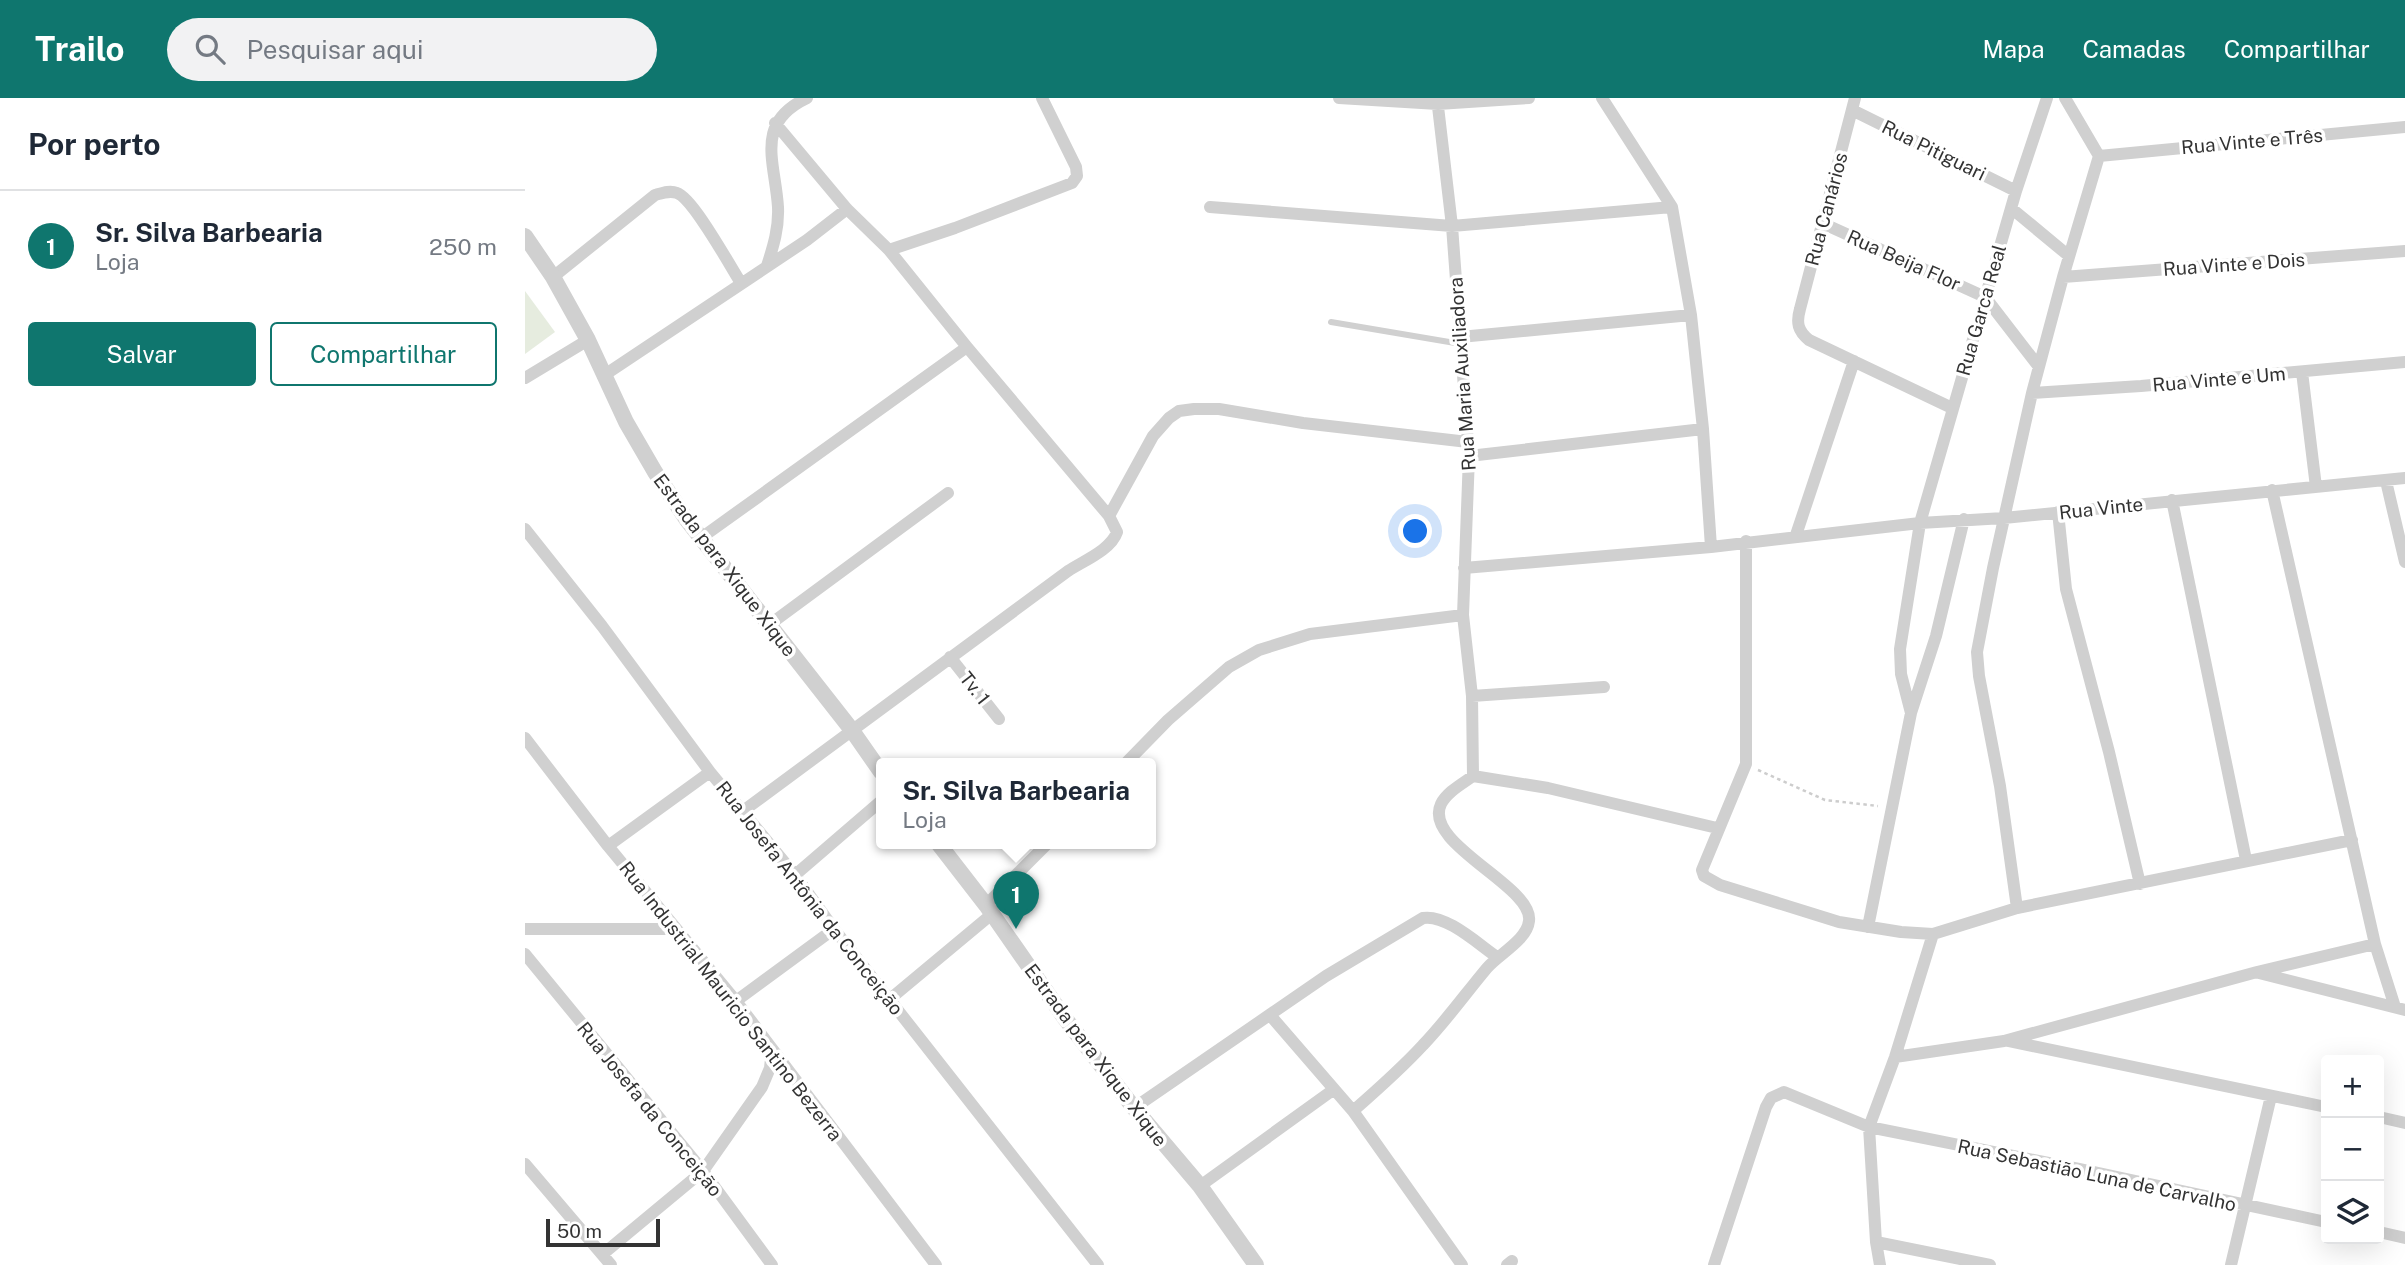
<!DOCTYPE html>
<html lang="pt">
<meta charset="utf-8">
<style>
:root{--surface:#fff;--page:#f2f2f3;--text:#1f2937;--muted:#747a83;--line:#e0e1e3;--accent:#0f766e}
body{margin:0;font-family:"Public Sans",sans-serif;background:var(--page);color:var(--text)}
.controls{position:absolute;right:21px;bottom:21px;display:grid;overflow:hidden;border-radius:7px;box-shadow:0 7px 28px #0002}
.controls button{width:63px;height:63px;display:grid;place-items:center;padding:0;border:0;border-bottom:2px solid var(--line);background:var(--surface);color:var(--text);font:35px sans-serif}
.scale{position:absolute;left:21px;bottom:18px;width:114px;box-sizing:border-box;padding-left:7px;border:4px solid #333;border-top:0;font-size:19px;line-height:24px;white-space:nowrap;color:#333;-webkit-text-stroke:5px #fff;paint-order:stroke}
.you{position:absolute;left:891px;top:434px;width:24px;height:24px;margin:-18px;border:5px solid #fff;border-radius:50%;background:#1a73e8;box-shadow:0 0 0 10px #1a73e833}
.badge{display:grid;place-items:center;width:46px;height:46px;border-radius:50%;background:var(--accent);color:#fff;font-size:23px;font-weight:700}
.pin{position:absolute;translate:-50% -58px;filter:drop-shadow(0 2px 4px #0008)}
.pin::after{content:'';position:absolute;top:37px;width:24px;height:21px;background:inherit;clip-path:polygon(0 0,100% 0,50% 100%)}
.popup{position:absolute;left:351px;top:660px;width:280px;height:91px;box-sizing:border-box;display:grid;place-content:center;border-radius:7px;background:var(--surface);filter:drop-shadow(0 2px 5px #0005);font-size:23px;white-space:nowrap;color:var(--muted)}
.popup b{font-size:26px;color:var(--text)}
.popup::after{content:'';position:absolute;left:50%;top:100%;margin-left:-14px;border:14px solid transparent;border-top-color:var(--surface)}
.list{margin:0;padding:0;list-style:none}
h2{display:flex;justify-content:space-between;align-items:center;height:91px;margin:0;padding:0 28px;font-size:30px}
h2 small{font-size:23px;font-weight:400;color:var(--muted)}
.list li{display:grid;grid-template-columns:46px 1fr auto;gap:21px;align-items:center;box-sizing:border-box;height:112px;padding:0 28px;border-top:2px solid var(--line)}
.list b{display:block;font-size:26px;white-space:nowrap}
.list p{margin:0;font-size:23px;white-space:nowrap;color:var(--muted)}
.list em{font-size:23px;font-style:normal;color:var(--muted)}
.actions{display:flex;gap:14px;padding:21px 28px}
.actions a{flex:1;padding:16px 0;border:2px solid var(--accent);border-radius:7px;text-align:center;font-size:24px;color:var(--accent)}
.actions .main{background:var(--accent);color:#fff}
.icon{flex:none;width:38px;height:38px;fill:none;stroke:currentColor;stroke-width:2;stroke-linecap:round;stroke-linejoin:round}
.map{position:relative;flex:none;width:1880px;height:1167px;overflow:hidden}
header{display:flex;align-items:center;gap:42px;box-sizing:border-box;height:98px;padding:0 35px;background:var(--accent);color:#fff}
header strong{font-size:33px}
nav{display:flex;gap:38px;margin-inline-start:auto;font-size:24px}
.search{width:490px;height:63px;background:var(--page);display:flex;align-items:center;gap:18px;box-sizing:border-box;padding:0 24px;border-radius:38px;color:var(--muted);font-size:26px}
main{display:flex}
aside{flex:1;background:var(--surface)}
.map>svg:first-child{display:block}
</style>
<header>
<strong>Trailo</strong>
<div class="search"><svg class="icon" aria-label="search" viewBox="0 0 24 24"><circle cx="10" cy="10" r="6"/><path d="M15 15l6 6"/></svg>Pesquisar aqui</div>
<nav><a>Mapa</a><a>Camadas</a><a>Compartilhar</a></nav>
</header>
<main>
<aside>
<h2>Por perto<small></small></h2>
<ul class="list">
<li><span class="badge">1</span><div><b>Sr. Silva Barbearia</b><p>Loja</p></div><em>250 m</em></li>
</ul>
<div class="actions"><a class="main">Salvar</a><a>Compartilhar</a></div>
</aside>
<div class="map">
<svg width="1880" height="1167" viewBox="0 0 1880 1167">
<rect width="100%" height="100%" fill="#fff"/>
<path fill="#e6ecdf" d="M0,193L30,234L0,256Z"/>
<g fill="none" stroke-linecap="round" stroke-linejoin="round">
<path stroke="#cdcdcd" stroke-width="2.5" stroke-dasharray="3.5 3.5" stroke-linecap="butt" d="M1233,672L1300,702L1353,708"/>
<path stroke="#d0d0d0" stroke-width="6" d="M806,224L936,246"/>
<path stroke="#d0d0d0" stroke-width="12" d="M814,0L913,6L1004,0
M912,0L927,128L944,358L938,517L947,598L948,678
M1077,0L1147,109L1166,217L1178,331L1186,449
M1330,0L1275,211C1271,225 1273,233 1284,242L1427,310
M1540,0L1574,58
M1327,12L1491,93
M1574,58L1880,29
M685,109L927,128L1147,109
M1486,110L1544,158
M1297,125L1460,199L1514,269
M364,152L430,130L547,85L552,78L551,69L517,0
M242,168C248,149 254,131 253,109C250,63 229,25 282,0
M28,179L130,97C137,95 145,92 152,95C168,100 205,168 216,185
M1538,179L1880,153
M935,239L1166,217
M1777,274L1791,389
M78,278L282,142L322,111
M0,280L63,242
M1507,295L1616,288L1880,264
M944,358L1178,331
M1861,383L1880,464
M1747,392L1850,846L1870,909
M1647,402L1721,762
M1533,414L1541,491L1584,654L1615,786
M584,418L628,338L644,320L654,313L669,311H694L778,325L943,344
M0,431L77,528L185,674L270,777L309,831L573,1167
M1271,437L1329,263
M176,440L442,249
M1221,443V666L1177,772L1179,778L1195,787L1314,824L1376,834L1408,836L1492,810L1827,742
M939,470L1186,449L1395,425L1479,420L1880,380
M244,527L423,395
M425,559L474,621
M947,598L1079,589
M1386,615L1376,576L1375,551L1395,425L1491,93L1522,0
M0,640L83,748L211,903L411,1167
M601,665L643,622L704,569L734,552L785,536L938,517
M948,678L1023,690L1192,730
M218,713L543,473C558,463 586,452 592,434L584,418L442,249L364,152L322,111L250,25
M83,748L185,674
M270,777L356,703
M461,807L523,745
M1492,810L1475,688L1454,578L1452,554L1468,470L1507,295L1538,179L1574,58
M1343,829L1386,615L1411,538L1439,421
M0,831H149
M0,856L178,1073L247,1167
M1734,875L1880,912
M365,901L467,816
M211,903L309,831
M745,917L828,1013L937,1167
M1483,943L1801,1009
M1370,959L1479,943L1732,874L1850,846
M609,1010L801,878L898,820C921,816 953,846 972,859
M828,1013C852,992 876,971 898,947C921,923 941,895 962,870C974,856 1002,842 1004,823C1009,788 897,746 916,706C922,694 937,686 948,678
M1854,1019L1880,1025
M0,1066L86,1167
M675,1088L808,992
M1854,1134L1880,1140
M1351,1144L1465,1167
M78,1156L178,1073L237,989L245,970L247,951
M982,1167L987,1163
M1189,1167L1241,1009L1246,1000L1259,994L1344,1029L1554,1071L1801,1124
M1355,1167L1351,1144L1344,1029L1370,959L1408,836
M1706,1167L1746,998"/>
<path stroke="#d0d0d0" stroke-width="16" d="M0,138L28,179L63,242L101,324L130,374L162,422L326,631L356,674
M413,745L461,807L539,919L609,1010L675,1088L731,1167"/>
</g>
<g text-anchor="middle" stroke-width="7" stroke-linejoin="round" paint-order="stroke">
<g font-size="19" fill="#333" stroke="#fff">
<text transform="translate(1727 43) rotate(-5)" y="7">Rua Vinte e Três</text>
<text transform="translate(1409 52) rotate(26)" y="7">Rua Pitiguari</text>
<text transform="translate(1301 111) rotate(-75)" y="7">Rua Canários</text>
<text transform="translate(1379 162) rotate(24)" y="7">Rua Beija Flor</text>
<text transform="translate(1709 166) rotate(-4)" y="7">Rua Vinte e Dois</text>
<text transform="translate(1456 212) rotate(-74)" y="7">Rua Garca Real</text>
<text transform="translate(937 276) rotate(-94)" y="7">Rua Maria Auxiliadora</text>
<text transform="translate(1694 281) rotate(-5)" y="7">Rua Vinte e Um</text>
<text transform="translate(1576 410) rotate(-6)" y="7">Rua Vinte</text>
<text transform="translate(200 467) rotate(53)" y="7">Estrada para Xique Xique</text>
<text transform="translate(450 590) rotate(52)" y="7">Tv. 1</text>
<text transform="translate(285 800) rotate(52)" y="7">Rua Josefa Antônia da Conceição</text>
<text transform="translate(206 903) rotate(52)" y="7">Rua Industrial Mauricio Santino Bezerra</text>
<text transform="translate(571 957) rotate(53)" y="7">Estrada para Xique Xique</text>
<text transform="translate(125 1011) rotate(51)" y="7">Rua Josefa da Conceição</text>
<text transform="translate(1572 1077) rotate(12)" y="7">Rua Sebastião Luna de Carvalho</text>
</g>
</g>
</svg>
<div class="controls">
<button>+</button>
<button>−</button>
<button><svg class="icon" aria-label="layers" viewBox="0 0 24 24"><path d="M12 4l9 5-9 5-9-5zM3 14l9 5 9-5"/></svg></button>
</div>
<div class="scale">50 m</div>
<div class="you"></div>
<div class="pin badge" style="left:491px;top:831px">1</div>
<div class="popup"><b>Sr. Silva Barbearia</b>Loja</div>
</div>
</main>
